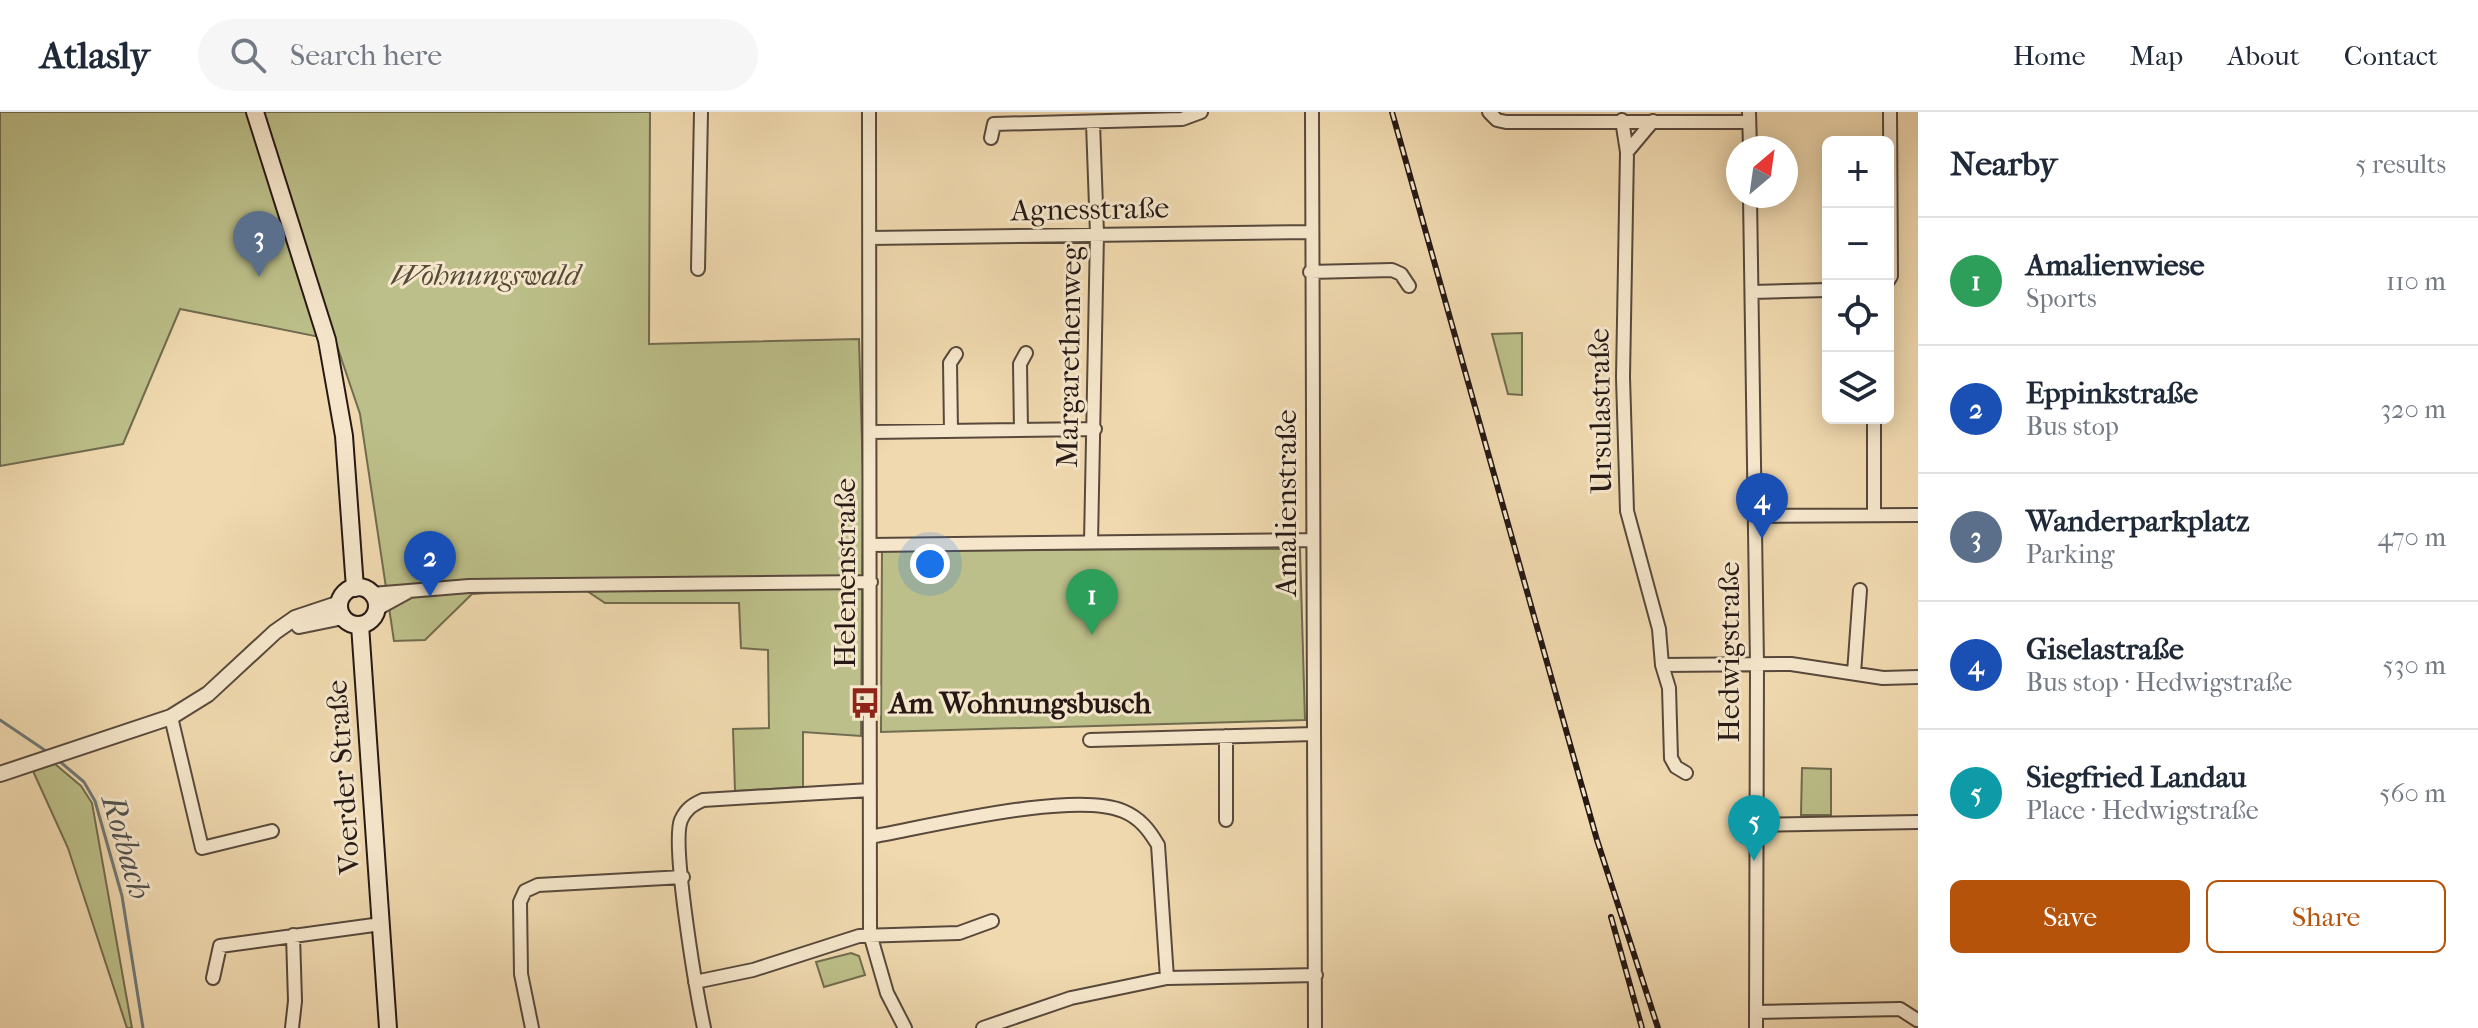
<!DOCTYPE html>
<meta charset="utf-8">
<style>
:root{--surface:#fff;--page:#f6f6f7;--text:#1f2937;--muted:#747a83;--line:#e0e1e3;--accent:#b45309}
body{margin:0;font-family:"IM FELL French Canon",serif;background:var(--page);color:var(--text)}
.controls{position:absolute;right:24px;top:24px;display:grid;overflow:hidden;border-radius:12px;box-shadow:0 4px 20px #0003}
.controls button{width:72px;height:72px;display:grid;place-items:center;padding:0;border:0;border-bottom:2px solid var(--line);background:var(--surface);color:var(--text);font:40px sans-serif}
.compass{position:absolute;left:1726px;top:24px;width:72px;height:72px;border-radius:50%;background:var(--surface);box-shadow:0 4px 20px #0003;rotate:29deg}
.you{position:absolute;left:930px;top:452px;width:28px;height:28px;margin:-20px;border:6px solid #fff;border-radius:50%;background:#1a73e8;box-shadow:0 0 0 12px #1a73e833}
.badge{display:grid;place-items:center;width:52px;height:52px;border-radius:50%;background:var(--accent);color:#fff;font-size:26px;font-weight:700}
.pin{position:absolute;translate:-50% -66px;filter:drop-shadow(0 2px 4px #0008)}
.pin::after{content:'';position:absolute;top:42px;width:28px;height:24px;background:inherit;clip-path:polygon(0 0,100% 0,50% 100%)}
.list{margin:0;padding:0;list-style:none}
h2{display:flex;justify-content:space-between;align-items:center;height:104px;margin:0;padding:0 32px;font-size:34px}
h2 small{font-size:26px;font-weight:400;color:var(--muted)}
.list li{display:grid;grid-template-columns:52px 1fr auto;gap:24px;align-items:center;box-sizing:border-box;height:128px;padding:0 32px;border-top:2px solid var(--line)}
.list b{display:block;font-size:30px;white-space:nowrap}
.list p{margin:0;font-size:26px;white-space:nowrap;color:var(--muted)}
.list em{font-size:26px;font-style:normal;color:var(--muted)}
.actions{display:flex;gap:16px;padding:24px 32px}
.actions a{flex:1;padding:18px 0;border:2px solid var(--accent);border-radius:12px;text-align:center;font-size:28px;color:var(--accent)}
.actions .main{background:var(--accent);color:#fff}
.icon{flex:none;width:44px;height:44px;fill:none;stroke:currentColor;stroke-width:2;stroke-linecap:round;stroke-linejoin:round}
.map{position:relative;flex:none;width:1918px;height:916px;overflow:hidden}
header{display:flex;align-items:center;gap:48px;box-sizing:border-box;height:112px;padding:0 40px;background:var(--surface);border-bottom:2px solid var(--line)}
header strong{font-size:38px}
nav{display:flex;gap:44px;margin-inline-start:auto;font-size:28px}
.search{width:560px;height:72px;background:var(--page);display:flex;align-items:center;gap:20px;box-sizing:border-box;padding:0 28px;border-radius:44px;color:var(--muted);font-size:30px}
main{display:flex}
aside{flex:1;background:var(--surface)}
.map>svg:first-child{display:block}
</style>
<header>
<strong>Atlasly</strong>
<div class="search"><svg class="icon" aria-label="search" viewBox="0 0 24 24"><circle cx="10" cy="10" r="6"/><path d="M15 15l6 6"/></svg>Search here</div>
<nav><a>Home</a><a>Map</a><a>About</a><a>Contact</a></nav>
</header>
<main>
<div class="map">
<svg width="1918" height="916" viewBox="0 0 1918 916">
<rect width="100%" height="100%" fill="#f0d9af"/>
<filter id="stains"><feTurbulence type="fractalNoise" baseFrequency=".0025" numOctaves="4"/><feColorMatrix values="0 0 0 0 .2 0 0 0 0 .09 0 0 0 0 .02 0 0 0 .5 -.17"/></filter>
<radialGradient id="worn" r=".72"><stop offset=".6" stop-color="#630" stop-opacity="0"/><stop offset="1" stop-color="#630" stop-opacity=".3"/></radialGradient>
<path fill="#bcbf89" stroke="#716c4f" stroke-width="2" d="M0,0H650L649,232L859,227L863,365L861,624L803,620V675L735,679L733,617L769,616L768,538L741,536L739,491H605L581,475L472,482L425,528L394,529L360,302L335,228L180,197L123,332L0,354Z
M1522,221V283L1508,282L1492,222Z
M1300,437L1305,608L881,620L882,438Z
M55,652L81,674L92,691L132,916H127L68,736L33,659Z
M1802,656L1831,657V703H1801Z
M851,841L859,844L865,863L824,875L816,850Z"/>
<g fill="none" stroke-linecap="round" stroke-linejoin="round">
<path stroke="#6f7876" stroke-width="3" d="M0,608L49,641
M58,648L84,670L95,689L122,784L143,916"/>
<defs>
<path id="minor" d="M869,0L870,822L887,881L905,916
M1312,0L1315,916
M1489,0L1497,8L1506,10H1749
M1749,0L1750,36
M1622,8L1627,40L1623,265L1627,399L1659,517L1662,553L1669,576L1671,646L1676,655L1686,661
M991,26L994,12L1182,7L1201,0
M1627,40L1653,9
M1750,84L1757,552L1756,916
M870,126L1311,120
M698,157L701,0
M1310,160L1392,158L1401,162L1409,174
M1888,169L1891,164L1890,0
M1752,180L1828,178
M1021,318L1020,252L1026,241
M951,319L950,251L956,242
M871,320L1095,317
M1874,402V306
M1754,404L1918,403
M1091,430L1097,122L1093,11
M871,433L1312,428
M372,482L469,474L871,470
M377,497L408,480
M1662,553L1791,552L1883,566L1918,565
M1854,561L1860,478
M171,605L202,736L272,719
M1226,624V708
M1090,628L1314,622
M1755,713L1918,710
M870,725C927,715 1074,678 1123,699C1140,706 1149,718 1158,733L1167,866
M213,866L220,834L381,812
M695,870L753,858L859,824L959,821L992,809
M1756,900L1900,897L1917,908
M292,916L295,889L293,823
M532,916L521,862L520,790L525,779L538,773L683,765
M704,916C697,883 671,733 681,708C686,697 692,693 703,688L870,678
M983,916L1071,886L1167,866L1316,863"/>
<path id="tertiary" d="M299,514L343,505
M0,662L171,605L208,582L275,520L295,506L340,491"/>
<path id="secondary" d="M255,0L327,228L344,324L355,476
M339 494a19 19 0 1 1 38 0a19 19 0 1 1-38 0Z
M360,513L388,916"/>
</defs>
<use href="#minor" stroke="#58493c" stroke-width="16"/>
<use href="#tertiary" stroke="#58493c" stroke-width="18"/>
<use href="#secondary" stroke="#261915" stroke-width="20"/>
<use href="#minor" stroke="#f5e6cb" stroke-width="12"/>
<use href="#tertiary" stroke="#f5e6cb" stroke-width="14"/>
<use href="#secondary" stroke="#f5e6cb" stroke-width="16"/>
<defs>
<path id="rail" d="M1392,0L1597,728L1658,916
M1611,805L1642,916"/>
</defs>
<use href="#rail" stroke="#261915" stroke-width="6"/>
<use href="#rail" stroke="#f5e6cb" stroke-width="3" stroke-dasharray="9" stroke-linecap="butt"/>
</g>
<defs>
<symbol id="bus-bare" viewBox="-9 -9 18 18"><path d="M-5-6H5V4H4V6H2V4H-2V6H-4V4H-5ZM-3.5-4V0h7V-4ZM-3.5 1.2v1.5H-2V1.2ZM2 1.2v1.5H3.5V1.2Z" fill="#8f2418" stroke="#f5e6cb" stroke-width="2.5" paint-order="stroke"/></symbol>
</defs>
<g fill-rule="evenodd">
<use href="#bus-bare" x="843" y="569" width="44" height="44"/>
</g>
<g text-anchor="middle" stroke-width="6" stroke-linejoin="round" paint-order="stroke">
<g font-size="30" fill="#261915" stroke="#f5e6cb">
<text transform="translate(1090 97) rotate(-1)" y="10">Agnesstraße</text>
<text transform="translate(1069 244) rotate(-89)" y="10">Margarethenweg</text>
<text transform="translate(1600 299) rotate(-91)" y="10">Ursulastraße</text>
<text transform="translate(1286 391) rotate(-90)" y="10">Amalienstraße</text>
<text transform="translate(845 461) rotate(-90)" y="10">Helenenstraße</text>
<text transform="translate(1729 540) rotate(-90)" y="10">Hedwigstraße</text>
<text transform="translate(343 665) rotate(-94)" y="10">Voerder Straße</text>
</g>
<g font-size="30" font-style="italic" fill="#534b38" stroke="#f5e6cb">
<text x="485" y="173">Wohnungswald</text>
</g>
<g font-size="30" font-weight="bold" fill="#261915" stroke="#f5e6cb" text-anchor="start">
<text x="889" y="601">Am Wohnungsbusch</text>
</g>
<g font-size="32" font-style="italic" fill="#51504e" stroke="#f5e6cb">
<text transform="translate(127 735) rotate(74)" y="11">Rotbach</text>
</g>
</g>
<rect width="100%" height="100%" filter="url(#stains)"/>
<rect width="100%" height="100%" fill="url(#worn)"/>
</svg>
<div class="controls">
<button>+</button>
<button>−</button>
<button><svg class="icon" aria-label="locate" viewBox="0 0 24 24"><circle cx="12" cy="12" r="6"/><path d="M12 2v4M12 18v4M2 12h4M18 12h4"/></svg></button>
<button><svg class="icon" aria-label="layers" viewBox="0 0 24 24"><path d="M12 4l9 5-9 5-9-5zM3 14l9 5 9-5"/></svg></button>
</div>
<svg class="compass" viewBox="-18 -18 36 36"><path d="M0-13l5 13h-10z" fill="#e53935"/><path d="M0 13l5-13h-10z" fill="#747a83"/></svg>
<div class="you"></div>
<div class="pin badge" style="left:1092px;top:523px;background:#2e9e5b">1</div>
<div class="pin badge" style="left:430px;top:485px;background:#1a4fb4">2</div>
<div class="pin badge" style="left:259px;top:165px;background:#5c6f8a">3</div>
<div class="pin badge" style="left:1762px;top:427px;background:#1a4fb4">4</div>
<div class="pin badge" style="left:1754px;top:749px;background:#0f9aa8">5</div>
</div>
<aside>
<h2>Nearby<small>5 results</small></h2>
<ul class="list">
<li><span class="badge" style="background:#2e9e5b">1</span><div><b>Amalienwiese</b><p>Sports</p></div><em>110 m</em></li>
<li><span class="badge" style="background:#1a4fb4">2</span><div><b>Eppinkstraße</b><p>Bus stop</p></div><em>320 m</em></li>
<li><span class="badge" style="background:#5c6f8a">3</span><div><b>Wanderparkplatz</b><p>Parking</p></div><em>470 m</em></li>
<li><span class="badge" style="background:#1a4fb4">4</span><div><b>Giselastraße</b><p>Bus stop · Hedwigstraße</p></div><em>530 m</em></li>
<li><span class="badge" style="background:#0f9aa8">5</span><div><b>Siegfried Landau</b><p>Place · Hedwigstraße</p></div><em>560 m</em></li>
</ul>
<div class="actions"><a class="main">Save</a><a>Share</a></div>
</aside>
</main>
